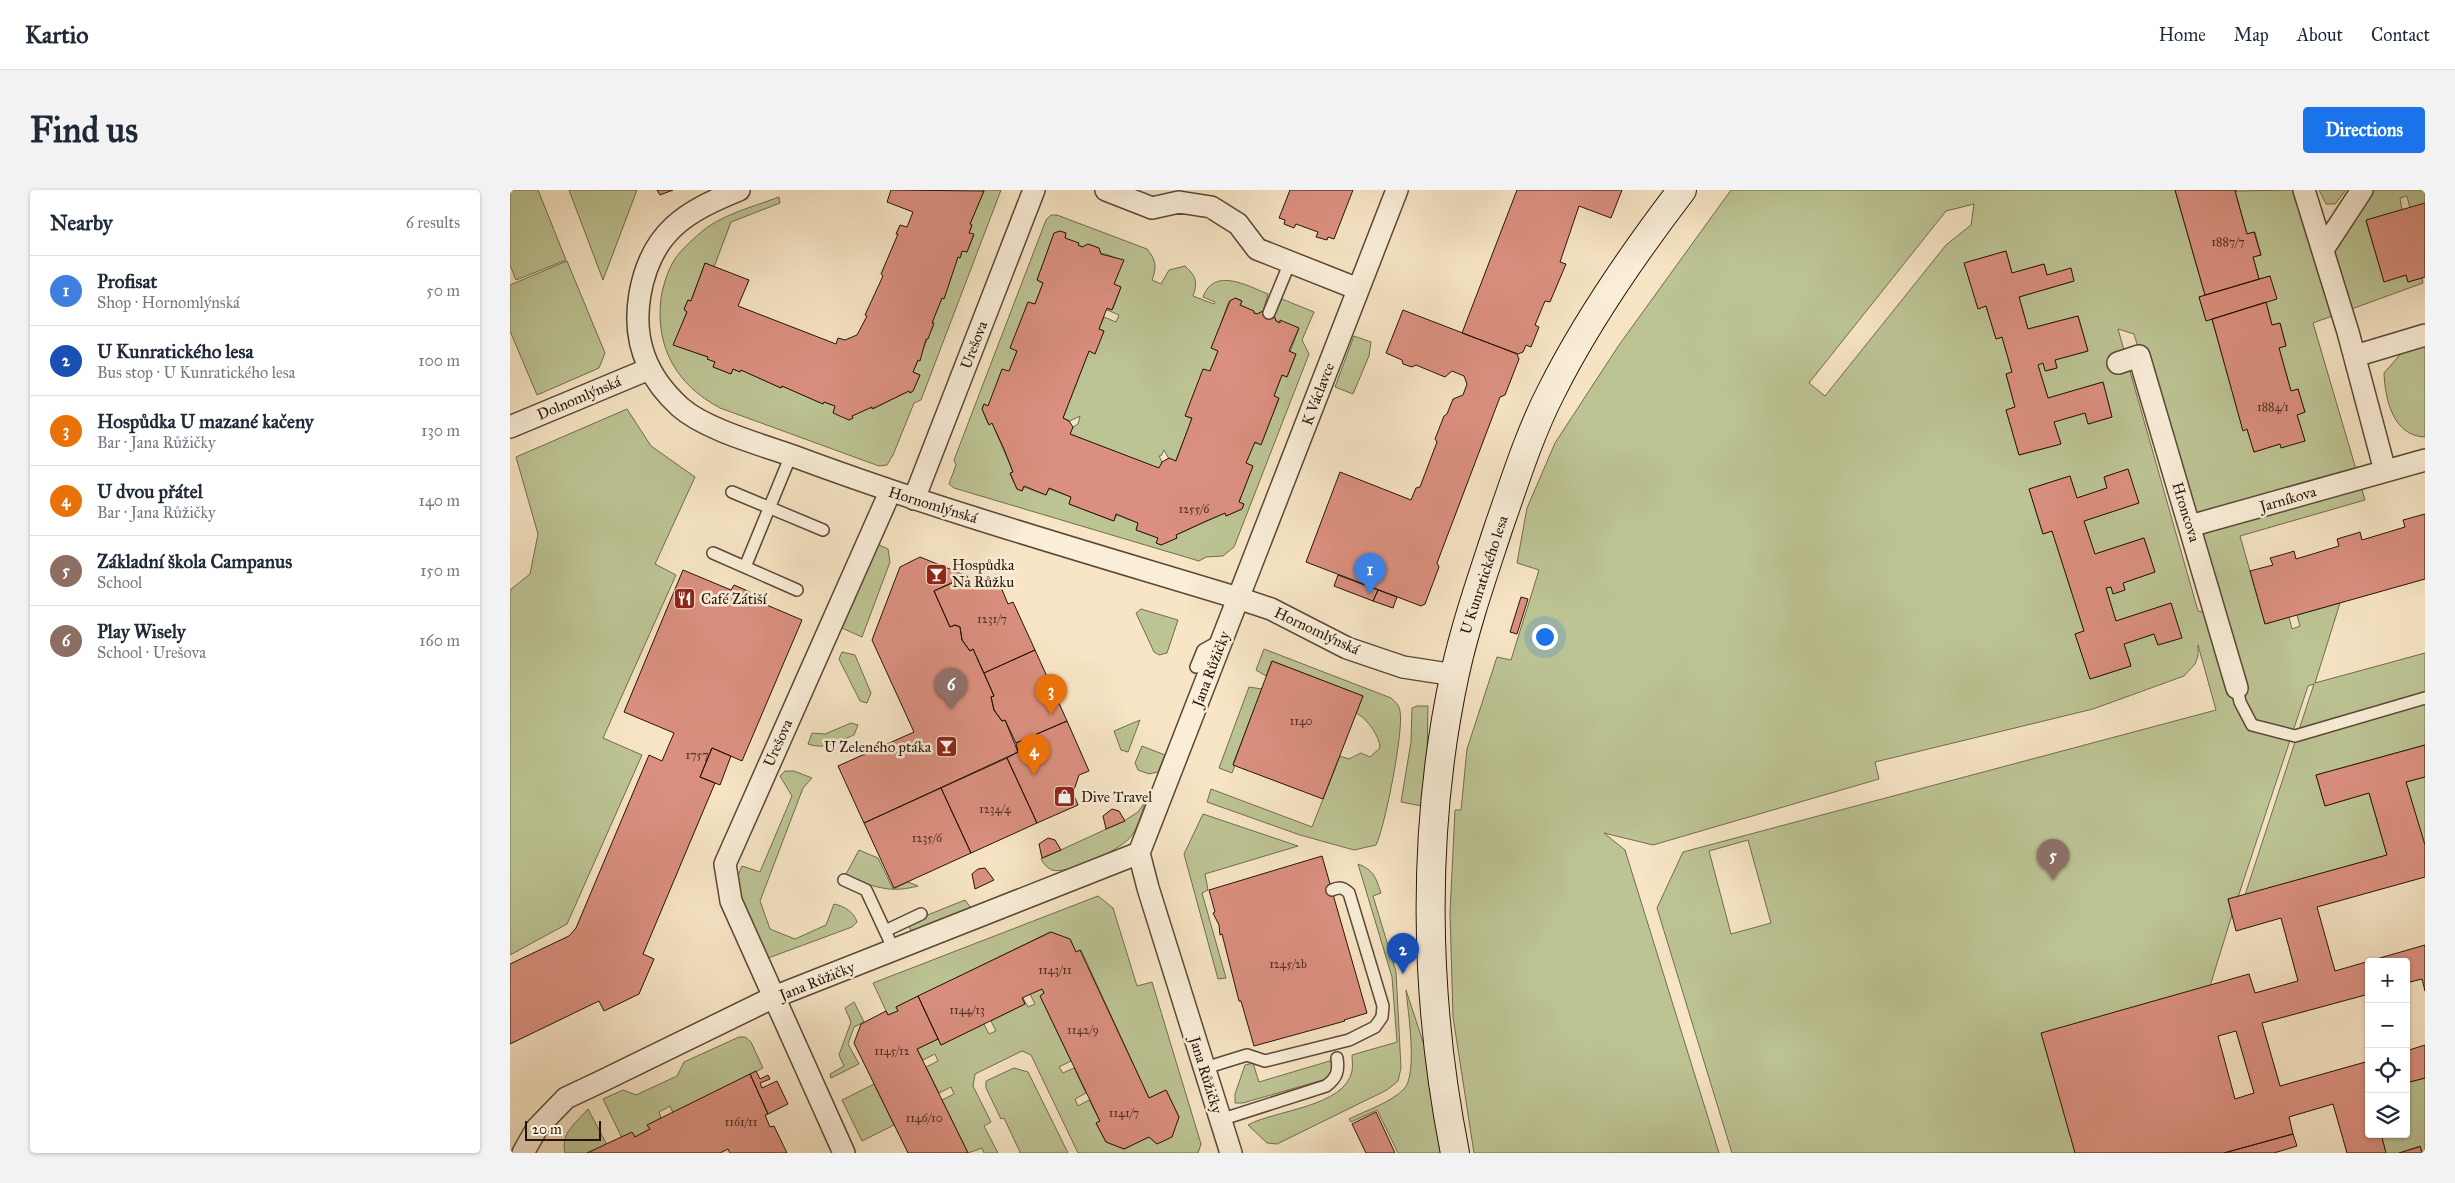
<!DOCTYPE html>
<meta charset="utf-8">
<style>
:root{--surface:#fff;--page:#f2f2f3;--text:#1f2937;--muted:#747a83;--line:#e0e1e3;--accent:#1a73e8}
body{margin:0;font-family:"IM FELL Great Primer",serif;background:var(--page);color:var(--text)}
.controls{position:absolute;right:15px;bottom:15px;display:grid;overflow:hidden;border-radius:5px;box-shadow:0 1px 4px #0004}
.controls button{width:45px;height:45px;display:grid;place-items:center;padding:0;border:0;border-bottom:1px solid var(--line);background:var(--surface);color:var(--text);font:25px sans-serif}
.scale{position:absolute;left:15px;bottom:12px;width:76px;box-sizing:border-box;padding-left:5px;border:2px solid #251307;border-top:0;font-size:14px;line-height:18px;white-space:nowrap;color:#251307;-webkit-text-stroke:4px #faeed9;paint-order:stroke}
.you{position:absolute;left:1034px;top:446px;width:18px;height:18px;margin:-12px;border:4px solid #fff;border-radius:50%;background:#1a73e8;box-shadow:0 0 0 8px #1a73e833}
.badge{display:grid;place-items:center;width:32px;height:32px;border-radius:50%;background:var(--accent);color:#fff;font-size:16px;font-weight:700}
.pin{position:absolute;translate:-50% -41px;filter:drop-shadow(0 1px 2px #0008)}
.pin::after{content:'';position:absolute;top:26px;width:18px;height:15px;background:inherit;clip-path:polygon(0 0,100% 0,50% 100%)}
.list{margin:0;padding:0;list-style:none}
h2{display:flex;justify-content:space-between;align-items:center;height:65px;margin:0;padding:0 20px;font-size:21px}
h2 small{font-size:16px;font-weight:400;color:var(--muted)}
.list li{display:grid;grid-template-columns:32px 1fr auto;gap:15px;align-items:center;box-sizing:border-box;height:70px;padding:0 20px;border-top:1px solid var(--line)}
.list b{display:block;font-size:19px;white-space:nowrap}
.list p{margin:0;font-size:16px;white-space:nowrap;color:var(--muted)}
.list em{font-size:16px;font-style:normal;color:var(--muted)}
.icon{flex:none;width:28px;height:28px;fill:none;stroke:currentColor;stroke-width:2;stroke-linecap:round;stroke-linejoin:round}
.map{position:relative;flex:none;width:1915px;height:963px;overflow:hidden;border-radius:5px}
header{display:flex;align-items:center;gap:30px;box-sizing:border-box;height:70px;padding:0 25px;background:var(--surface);border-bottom:1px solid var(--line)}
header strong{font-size:24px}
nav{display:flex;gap:28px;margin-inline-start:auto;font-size:18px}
.intro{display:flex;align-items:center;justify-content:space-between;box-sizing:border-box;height:120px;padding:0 30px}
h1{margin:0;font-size:35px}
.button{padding:12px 22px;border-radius:5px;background:var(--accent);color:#fff;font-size:18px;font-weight:700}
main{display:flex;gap:30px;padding:0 30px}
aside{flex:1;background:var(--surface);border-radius:5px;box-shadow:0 1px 4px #0004}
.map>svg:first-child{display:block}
</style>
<header>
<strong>Kartio</strong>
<nav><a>Home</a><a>Map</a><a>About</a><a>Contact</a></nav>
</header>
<div class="intro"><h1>Find us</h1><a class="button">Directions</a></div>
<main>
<aside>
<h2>Nearby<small>6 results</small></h2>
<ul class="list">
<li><span class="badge" style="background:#3f7fe0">1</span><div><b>Profisat</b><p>Shop · Hornomlýnská</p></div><em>50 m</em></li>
<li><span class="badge" style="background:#1a4fb4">2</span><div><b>U Kunratického lesa</b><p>Bus stop · U Kunratického lesa</p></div><em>100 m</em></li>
<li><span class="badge" style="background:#e8710a">3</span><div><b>Hospůdka U mazané kačeny</b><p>Bar · Jana Růžičky</p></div><em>130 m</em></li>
<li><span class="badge" style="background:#e8710a">4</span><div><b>U dvou přátel</b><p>Bar · Jana Růžičky</p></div><em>140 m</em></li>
<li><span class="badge" style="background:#8d6e63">5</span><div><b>Základní škola Campanus</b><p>School</p></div><em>150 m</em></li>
<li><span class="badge" style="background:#8d6e63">6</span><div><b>Play Wisely</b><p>School · Urešova</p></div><em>160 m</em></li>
</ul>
</aside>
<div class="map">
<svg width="1915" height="963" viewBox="0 0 1915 963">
<rect width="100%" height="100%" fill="#f7e5c5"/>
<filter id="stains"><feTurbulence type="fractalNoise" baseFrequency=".004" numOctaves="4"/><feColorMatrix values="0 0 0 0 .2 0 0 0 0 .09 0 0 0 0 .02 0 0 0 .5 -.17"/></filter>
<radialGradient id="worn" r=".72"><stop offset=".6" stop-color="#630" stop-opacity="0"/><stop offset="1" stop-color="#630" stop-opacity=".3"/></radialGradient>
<path fill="#bdc494" stroke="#716c4e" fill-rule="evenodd" d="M0,0H28L56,70L6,90L0,75Z
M59,0H127L93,90Z
M472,0H491L411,210L404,213L383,265L377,275L369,276L210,218C167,195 145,158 151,108C153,96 158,79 165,69C171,60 181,51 189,44C209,25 243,17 269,7L270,13L221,32L204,77L195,73L181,111L178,110L174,120L177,122L164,155L198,167V169L205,172L203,177L221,184L223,179L230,182L231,180L271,198L272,196L313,214L314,212L325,216L339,230L343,228L342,226L362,217L363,219L399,201L400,203L403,201L410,185L403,182L424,134L422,133L432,108H434L448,67L450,68L452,61L457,62L464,45L459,43L462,35L460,34L474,1Z
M1221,0H1665L1695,105L1689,107L1696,130L1702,129L1733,240L1737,239L1744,262L1770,254L1795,251L1787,225L1795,222L1788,199L1781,201L1769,158L1776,155L1770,133L1762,135L1756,112L1760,86L1749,89L1743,67L1751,65L1745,42L1737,44L1725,1L1786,0L1797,39L1839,28L1861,0H1915V13L1900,18L1897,6L1890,8L1892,20L1856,31L1874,91L1896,85L1898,92L1912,88L1913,93L1803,133L1855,310L1730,346L1755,434L1779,427L1782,439L1790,436L1787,425L1830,413L1805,493L1915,463V555L1806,585L1815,616L1859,603L1877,665L1735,705L1804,494L1798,496L1728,707L1718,709L1722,725L1700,796L1565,963H1222L1147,718L1173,662L1706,520L1688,455V466L1685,474L1674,486L1583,519L1365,572L1369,589L1143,655L1094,643L1115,660L1209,963H964L943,827L940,723L945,620H951L957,559L987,467L1001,470L1029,380L1007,373L1017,318L1045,253L1109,155ZM1464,14L1461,35L1436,55L1315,206L1299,193L1436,21ZM1496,61L1502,83L1534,74L1537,85L1564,91L1509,107L1518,139L1568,126L1578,161L1545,170L1547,178L1536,181L1533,173L1528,175L1538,208L1593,192L1602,227L1579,234L1575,223L1544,232L1551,254L1509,265L1496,220L1505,217L1496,184L1502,182L1492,147L1486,149L1476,116L1468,118L1455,73ZM1608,139L1624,144L1708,426L1688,421ZM1618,279L1628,313L1574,331L1585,364L1634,348L1645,382L1613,393L1615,400L1603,404L1601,397L1596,398L1606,431L1661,413L1671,448L1648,455L1644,444L1614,454L1621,476L1580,489L1565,444L1574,441L1542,341L1533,344L1519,299L1560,286L1567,308L1597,298L1594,287ZM1238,650L1261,733L1221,744L1199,661Z
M1809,0H1836L1825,14H1816Z
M541,25H547L637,59C646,70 647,77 642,90L651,94L659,80L675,76C686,86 688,92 683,106L704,114L705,112L693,107C704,77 736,95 758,104L753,121L747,124L730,115L732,111L726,108L719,111L702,158L708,161L700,182L676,226L682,229L665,272L659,269L654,260L651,266H649L652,272L650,279L560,244L563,237L568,234L570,226L560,231L553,228L579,161L585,163L594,141L589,139L594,127L606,132L609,125L597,120L603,119L611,97L604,94L613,71L596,64H591L589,58L578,54L572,57L569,55V54L555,48L556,43L550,41L544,44L527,90L533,93L525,114L518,112L501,158L507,161L499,182L478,216L474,214L472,219L478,234L482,233L503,282L500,284L507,299L512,301L514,297L536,305L539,299L561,307L559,314L603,331L607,325L628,333L626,340L648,348L647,353L651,355L667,348L666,345L715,323L716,326L732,319L734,314L729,312L743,276L736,273L744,253L751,254L769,209L764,206L772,185L777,187L786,164L780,162L789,138L766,131L764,126L772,109L804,122L792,150L799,164L724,357L713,366L696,367L689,371L444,298L439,294L446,275L444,270L536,30Z
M57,71L95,163L89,178L27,205L0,141V95Z
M844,146L861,152L859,166L843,204L825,197Z
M1915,152V247C1883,246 1875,209 1874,183L1895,159Z
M117,219L141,256L185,287L145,374L166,385L93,548L132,565L57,734L0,765V400L20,384L28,344L6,267Z
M367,354L378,359L380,372L352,447L332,438Z
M631,419L668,430L657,463L649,465L644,462L626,423Z
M754,459L881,508C886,512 889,515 890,521C894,540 875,637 866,655L844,660L790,645L697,612L701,599L802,637L830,566L839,569L851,563L860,567L870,558C870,547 857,528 846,523L853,506L762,471L756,486L746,480Z
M332,462L345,465L361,503L357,513L350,511L329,469Z
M739,497L752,499L723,574L725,575L722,583L709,578Z
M907,516H918L917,567L912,616L891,612L901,552L902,518Z
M630,530L618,562L611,560L604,541Z
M341,533L348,535L344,545C327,552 316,560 298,554L302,543L315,544Z
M632,556L655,565L648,582L639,584L628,580L625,573Z
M275,581H284L302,588L293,598L250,711L260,739L285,749L316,735L324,714C334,716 344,722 347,732L342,737L253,770L225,693L232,676L250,682L282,606L270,586Z
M1915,587V655H1914L1896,592Z
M637,609C632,620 629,635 622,645C614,659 556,685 542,680C537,678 533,673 531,669L614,631L628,622Z
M693,624L788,656L695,684L698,700L692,703L716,788L708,789L674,664Z
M349,660L368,668L383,699L398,692L408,696C379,704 363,696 335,686Z
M848,674C864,680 866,688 871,703L863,706L886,782L891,878L888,891L877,900L767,954L757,953L738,935C765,920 835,917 842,881C843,876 842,870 842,865L887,852L882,787Z
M588,706L603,718L627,796L642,792L691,954L688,963H568L521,865L512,861L465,884L463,896L481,932L474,936L488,963H474L472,958L458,963L432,910L444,904L441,897L429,903L416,877L428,871L425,864L413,870L407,859L428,849L431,855L474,834L479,844L486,841L481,831L515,814L513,808L518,817L525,814L520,804L532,799L534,803L530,806L561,871L549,877L553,883L564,878L576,903L565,909L568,916L579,910L590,931L586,933L596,952L614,959L639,947L647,954L669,927L656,900L639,908L571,760L566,762L560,749L540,742L386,817L388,821L378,825L363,793Z
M455,710L464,722L402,742L398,735L405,730Z
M896,800L915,858L931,963H888L867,920L841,932L839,929C857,920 880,913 894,899C908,884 898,822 896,800Z
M344,812L354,832L344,837L338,854L349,874L321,888L320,884L334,876L329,865L341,832L335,818Z
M229,847H235L241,852L253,878L163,923L160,916L149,922L151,928L138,935L140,939L125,947L112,948L93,909L113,900L126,905L167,886L174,872Z
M823,870L822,882L813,890L733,913H725V904L735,875L743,873L749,892Z
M504,878L518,882L558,963H509L510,962L494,928L491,929L476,898V891Z
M1915,888V963H1912L1910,956L1889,963H1876L1871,944H1896V893Z
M364,894L384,935L352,951L332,910Z
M78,919L97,955L77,963H55C50,943 66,933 78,919Z"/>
<path fill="#db907f" stroke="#251307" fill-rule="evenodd" d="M147,0H163L150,5Z
M381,0L474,1L460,34L462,35L459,43L464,44L457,62L452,61L450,68L448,67L434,109L432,108L422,133H424L418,149H416L410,171L408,170L403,182L410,185L403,201L400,203L399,201L362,219V217L342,226L343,228L339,230L323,223L325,216L314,212L313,214L272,196L271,198L231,180L230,182L223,179L221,184L203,177L205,172L197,169L198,167L163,155L177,122L174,119L178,110L181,111L195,73L239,90L228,116L326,154L328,148L335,150L347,145L357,126L355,125L373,86L371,84L388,44H386L390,35L397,37L403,22L377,12Z
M780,0H843L824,49L818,47L817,50L806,47L808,42L786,34L784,38L774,34L775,30L769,28Z
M1007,0H1112L1101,28L1069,16L1050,72L1056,74L1040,112L1035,111L1025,135L1029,137L1021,157L1016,155L1013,162L1008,164L952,143Z
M1665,0H1727L1725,1L1737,44L1744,42L1751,65L1743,67L1749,89L1695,105Z
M1915,13V87L1898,92L1896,85L1874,92L1856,30Z
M550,41L556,43L555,48L569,53L568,55L572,57L578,54L589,58L591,64L614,70L604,94L611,97L602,120L597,118L589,139L594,141L585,164L579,161L553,228L559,231L563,237L560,244L649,278L652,272L659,268L666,271L682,228L675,226L693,179L700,181L708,161L701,158L720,111L725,108L732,111L730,115L744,121V123L747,124L753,121L764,125L766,131L770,133V130L789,138L779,161L786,164L777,187L772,185L764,206L769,208L751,255L745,252L736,273L743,276L729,312L734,314L732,319L716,326L715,323L694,332L666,345L667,348L651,355L646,353L648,348L626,340L628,333L606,324L604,331L559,314L561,307L539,298L536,305L514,296L512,301L507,299L500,283L503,282L494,259L482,233L479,235L472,219L474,214L478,216L492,179L499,181L507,161L500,158L518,112L525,114L533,93L527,90L544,43Z
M1496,61L1502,83L1534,74L1537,85L1561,78L1564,91L1509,107L1518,139L1568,126L1578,161L1545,170L1547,178L1535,181L1533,173L1528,175L1538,208L1593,192L1602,227L1578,234L1575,223L1544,232L1551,254L1509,265L1496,220L1505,217L1496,184L1502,182L1492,147L1486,149L1476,116L1468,119L1454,73Z
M1760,86L1767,109L1696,131L1689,107Z
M1756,112L1762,135L1770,133L1776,156L1769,158L1781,201L1788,199L1793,216L1795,222L1787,225L1795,251L1771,258L1770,254L1744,262L1737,239L1733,241L1702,129Z
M893,120L1007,164L1009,169L995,205L990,207L927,373L929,377L915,414L911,416L796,372L830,282L901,310L906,298L910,297L927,252L925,249L934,226L937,224L943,209L953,205L957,194L954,186L942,181L935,187L906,175L902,177L893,174L892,170L876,163Z
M1618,279L1629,313L1574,331L1585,364L1634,348L1645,382L1613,393L1615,400L1603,404L1601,397L1596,398L1606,431L1661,413L1672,448L1648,455L1644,444L1614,454L1621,476L1580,489L1565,444L1574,441L1542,341L1533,344L1519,299L1560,286L1567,308L1597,298L1594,287Z
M1915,324V389L1755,434L1740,381L1763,375L1760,368L1778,363L1784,361L1786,369L1829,356L1827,349L1844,344L1850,342L1852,350L1895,337L1893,330Z
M410,367L457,386L424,401L440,437L445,435L450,437L452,450L460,461L463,459L484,506L481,507L484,520L492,531L495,530L508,562L354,633L328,576L404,542L362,450L390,377Z
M173,380L221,400L224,395L240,402L238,407L292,430L232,571L202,558L190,587L205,593L133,764L144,769L129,804L94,821L89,811L0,854V774L59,746L66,738L139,565L152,571L164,543L114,522Z
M486,385L498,414L503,412L525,460L474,483L463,459L460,461L452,450L450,437L445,435L440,437L424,401L457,386L462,396Z
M828,385L868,400L863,411L824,396Z
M868,400L887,407L883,418L863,411Z
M1011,407L1018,409L1007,444L1000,442Z
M525,460L557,531L506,553L495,530L492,531L484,520L481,507L484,506L474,483Z
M762,471L853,506L813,609L723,575Z
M557,531L579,581L569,585L563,603L568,615L527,633L497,568L508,562L506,553Z
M1915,555V587L1896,592L1915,655V687L1807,717L1825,781L1915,755V801L1912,789L1896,793V772H1859V804L1752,833L1770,896L1859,871V944H1871L1876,963H1837L1823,914L1779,927L1783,944L1714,963H1565L1531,843L1739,784L1745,803L1788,791L1771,728L1726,741L1718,709L1877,665L1859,603L1815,616L1806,585ZM1726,841L1744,903L1725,909L1708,846Z
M202,558L221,566L210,595L190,587Z
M497,568L527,633L461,663L431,598Z
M431,598L461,663L384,698L354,633Z
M602,619L609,621L615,631L596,639L593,626Z
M538,648L545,650L551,660L532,668L529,654Z
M812,666L857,823L834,830L835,831L744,856L731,811H729L712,744L710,745L709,735L703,723L705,722L699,700Z
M475,678L484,690L465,699L462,684L468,679Z
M541,742L560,749L566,762L570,760L639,908L656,900L669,927L662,947L647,954L639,947L614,959L596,952L586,933L590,931L530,806L534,803L532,799L512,808L515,814L431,855L408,806Z
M408,806L428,849L407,859L458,963H398L344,853L351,834L376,821L378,825L388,821L386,817Z
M1915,855V888L1896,893V861Z
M246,881L250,889L258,885L260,889L250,893L252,898L267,891L278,914L258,924L240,884Z
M240,884L258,924L255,925L260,937L264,936L277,963H220L218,959L210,963H77L122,942L125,947L140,939L137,935Z
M866,922L885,963H856L842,934Z
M1783,944L1787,956L1764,963H1714Z
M1910,956L1912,963H1889L1909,957Z"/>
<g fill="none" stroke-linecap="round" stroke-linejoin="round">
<defs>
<path id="lane" d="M759,123L780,72
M222,302L313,340
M203,363L287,400
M235,377L281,265
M686,477L693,460L711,450
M1727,498L1730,512L1742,535L1785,546L1915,508
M334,690L356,700L384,760
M375,741L411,724
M695,878L737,865L755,871L839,850L865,837L872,827L873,816L839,703C833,697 829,697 822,700
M710,930L816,896C827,888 829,881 827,868"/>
<path id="street" d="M229,0C175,22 141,42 130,104C122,150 136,186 170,217C196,240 253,255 286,267C431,321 580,363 728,408L761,419L837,458L893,477L945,485
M596,0L642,18L669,12L701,17L728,34L747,59L848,99
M1794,0L1838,142L1875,281
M1814,58L1852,0
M1845,166L1915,145
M1608,173L1629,166L1727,498
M0,237L139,179
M404,309L524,0
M1680,336L1915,270
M13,963L27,938L56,908L90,892L264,807L629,663
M334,963L221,711L215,674L380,302
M721,963L638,698L629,663L887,0"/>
<path id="secondary" d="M945,963C914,807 911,640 945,483C956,433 973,385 989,336C1005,291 1019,245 1041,202C1077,130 1123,64 1172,0"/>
</defs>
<use href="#lane" stroke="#5a4836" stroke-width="14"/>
<use href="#street" stroke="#5a4836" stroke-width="24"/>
<use href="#secondary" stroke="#251307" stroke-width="30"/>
<use href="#lane" stroke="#faeed9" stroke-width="11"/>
<use href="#street" stroke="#faeed9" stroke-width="21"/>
<use href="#secondary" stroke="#faeed9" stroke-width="28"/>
</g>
<defs>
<symbol id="bar-square" viewBox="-11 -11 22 22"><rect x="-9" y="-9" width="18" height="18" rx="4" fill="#8f2418" stroke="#faeed9"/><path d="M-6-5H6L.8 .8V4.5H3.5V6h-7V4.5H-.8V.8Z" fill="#fff"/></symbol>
<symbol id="restaurant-square" viewBox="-11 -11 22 22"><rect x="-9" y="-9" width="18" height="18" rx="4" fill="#8f2418" stroke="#faeed9"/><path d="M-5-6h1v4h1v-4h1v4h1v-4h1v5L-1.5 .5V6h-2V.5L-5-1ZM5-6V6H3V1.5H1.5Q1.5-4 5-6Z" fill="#fff"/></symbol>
<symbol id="shop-square" viewBox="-11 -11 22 22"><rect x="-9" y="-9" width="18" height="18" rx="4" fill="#8f2418" stroke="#faeed9"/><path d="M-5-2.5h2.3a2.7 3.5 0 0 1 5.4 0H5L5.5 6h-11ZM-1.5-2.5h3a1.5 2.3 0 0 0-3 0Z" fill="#fff"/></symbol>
</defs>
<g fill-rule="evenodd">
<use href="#bar-square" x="414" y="372" width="25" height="25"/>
<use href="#restaurant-square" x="162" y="396" width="25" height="25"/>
<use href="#bar-square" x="424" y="544" width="25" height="25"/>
<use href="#shop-square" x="542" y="594" width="25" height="25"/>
</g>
<g text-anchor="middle" stroke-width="5" stroke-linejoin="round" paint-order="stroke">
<g font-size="12" fill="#523225">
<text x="1718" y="56">1887/7</text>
<text x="1763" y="221">1884/1</text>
<text x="684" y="323">1255/6</text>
<text x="482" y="433">1231/7</text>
<text x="791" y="535">1140</text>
<text x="187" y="569">1757</text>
<text x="485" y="623">1234/4</text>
<text x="417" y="652">1235/6</text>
<text x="778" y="778">1245/2b</text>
<text x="545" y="784">1143/11</text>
<text x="457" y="824">1144/13</text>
<text x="573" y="844">1142/9</text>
<text x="382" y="865">1145/12</text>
<text x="614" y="927">1141/7</text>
<text x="414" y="932">1146/10</text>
<text x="231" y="936">1161/11</text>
</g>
<g font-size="15" fill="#251307" stroke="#faeed9">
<text transform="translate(464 155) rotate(-69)" y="5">Urešova</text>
<text transform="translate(808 204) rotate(-69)" y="5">K Václavce</text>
<text transform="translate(69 208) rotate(-23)" y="5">Dolnomlýnská</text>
<text transform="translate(1778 309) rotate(-16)" y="5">Jarníkova</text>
<text transform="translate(423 315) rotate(17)" y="5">Hornomlýnská</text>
<text transform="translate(1676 322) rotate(73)" y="5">Hroncova</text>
<text transform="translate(974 385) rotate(-72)" y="5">U Kunratického lesa</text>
<text transform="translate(807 441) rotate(25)" y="5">Hornomlýnská</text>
<text transform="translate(701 479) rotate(-69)" y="5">Jana Růžičky</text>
<text transform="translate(268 553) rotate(-66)" y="5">Urešova</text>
<text transform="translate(307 791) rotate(-22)" y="5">Jana Růžičky</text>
<text transform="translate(696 885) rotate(73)" y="5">Jana Růžičky</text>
</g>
<g font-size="15" fill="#251307" stroke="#faeed9" text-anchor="start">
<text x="442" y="380">Hospůdka<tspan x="442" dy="17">Na Růžku</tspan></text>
<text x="191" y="414">Café Zátiší</text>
<text x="421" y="562" text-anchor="end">U Zeleného ptáka</text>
<text x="571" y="612">Dive Travel</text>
</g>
</g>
<rect width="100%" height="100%" filter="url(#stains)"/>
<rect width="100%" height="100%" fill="url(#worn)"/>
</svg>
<div class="controls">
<button>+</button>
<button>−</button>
<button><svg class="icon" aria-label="locate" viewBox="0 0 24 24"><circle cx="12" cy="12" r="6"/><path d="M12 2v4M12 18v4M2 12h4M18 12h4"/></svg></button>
<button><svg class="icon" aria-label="layers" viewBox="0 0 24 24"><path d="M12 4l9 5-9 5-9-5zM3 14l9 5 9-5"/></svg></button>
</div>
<div class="scale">20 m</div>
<div class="you"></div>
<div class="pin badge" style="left:860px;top:404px;background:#3f7fe0">1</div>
<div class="pin badge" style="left:893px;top:784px;background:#1a4fb4">2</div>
<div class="pin badge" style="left:541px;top:525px;background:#e8710a">3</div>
<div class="pin badge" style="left:524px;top:585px;background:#e8710a">4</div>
<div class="pin badge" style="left:1543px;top:690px;background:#8d6e63">5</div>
<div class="pin badge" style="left:441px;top:519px;background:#8d6e63">6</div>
</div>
</main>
